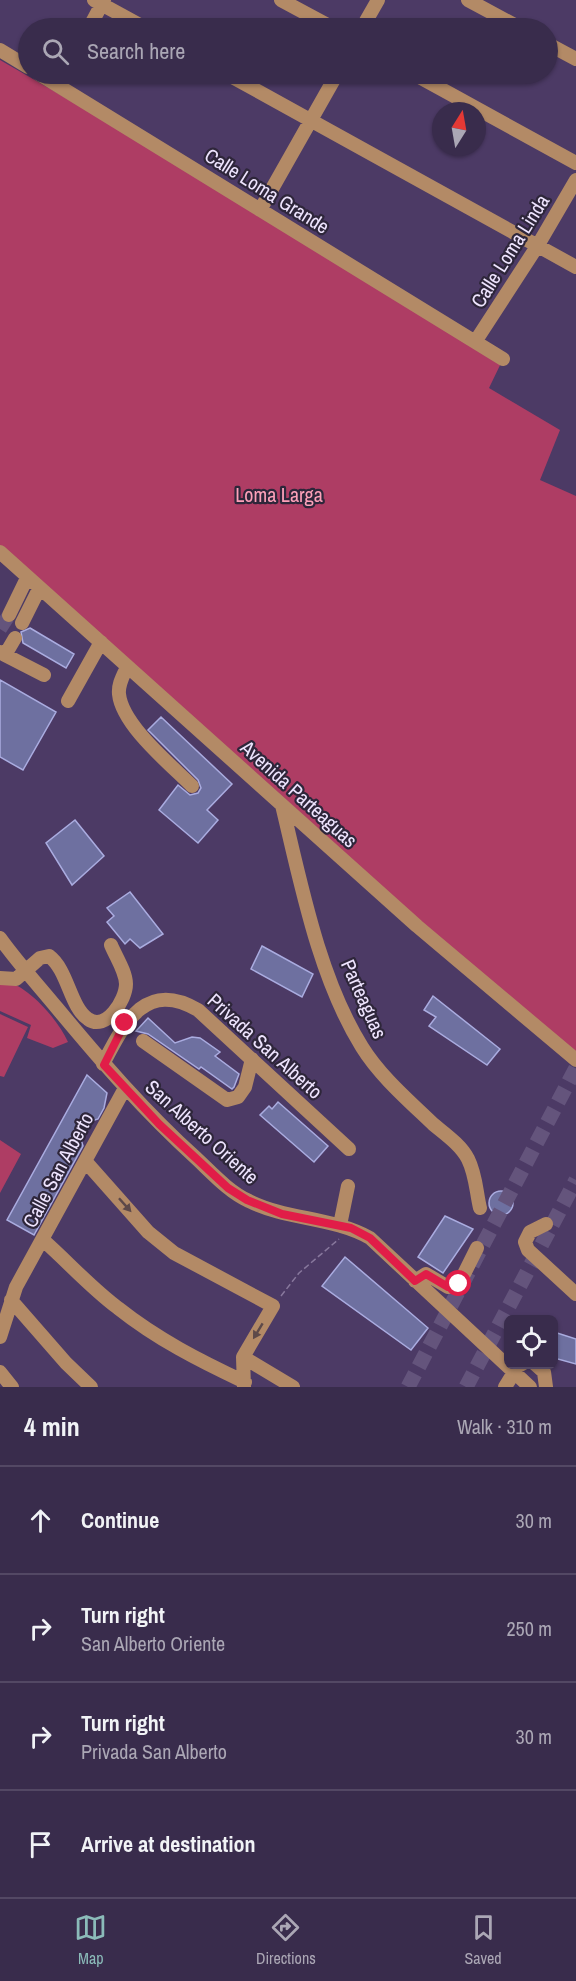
<!DOCTYPE html>
<meta charset="utf-8">
<style>
:root{--surface:#392c4c;--page:#403453;--text:#f1f3f6;--muted:#aba7b5;--line:#534864;--accent:#8bbbb9}
body{margin:0;font-family:"Archivo Narrow",sans-serif;background:var(--page);color:var(--text)}
.controls{position:absolute;right:18px;bottom:18px;display:grid;overflow:hidden;border-radius:9px;box-shadow:0 2px 4px #0004}
.controls button{width:54px;height:54px;display:grid;place-items:center;padding:0;border:0;border-bottom:2px solid var(--line);background:var(--surface);color:var(--text);font:30px sans-serif}
.compass{position:absolute;left:432px;top:102px;width:54px;height:54px;border-radius:50%;background:var(--surface);box-shadow:0 2px 4px #0004;rotate:11deg}
.stop{position:absolute;width:18px;height:18px;margin:-14px;border:4px solid #e11d48;border-radius:50%;background:#fff}
.stop.end{background:#e11d48;border-color:#fff;box-shadow:0 2px 6px #0008}
.list{margin:0;padding:0;list-style:none}
h2{display:flex;justify-content:space-between;align-items:center;height:78px;margin:0;padding:0 24px;font-size:26px}
h2 small{font-size:20px;font-weight:400;color:var(--muted)}
.list li{display:grid;grid-template-columns:39px 1fr auto;gap:18px;align-items:center;box-sizing:border-box;height:108px;padding:0 24px;border-top:2px solid var(--line)}
.list b{display:block;font-size:22px;white-space:nowrap}
.list p{margin:0;font-size:20px;white-space:nowrap;color:var(--muted)}
.list em{font-size:20px;font-style:normal;color:var(--muted)}
.icon{flex:none;width:33px;height:33px;fill:none;stroke:currentColor;stroke-width:2;stroke-linecap:round;stroke-linejoin:round}
.map{position:relative;flex:none;width:576px;height:1387px;overflow:hidden}
.search{position:absolute;background:var(--surface);box-shadow:0 2px 4px #0004;left:18px;right:18px;top:18px;height:66px;display:flex;align-items:center;gap:15px;box-sizing:border-box;padding:0 21px;border-radius:33px;color:var(--muted);font-size:22px}
.sheet{height:510px;background:var(--surface)}
nav{display:flex;justify-content:space-around;align-items:center;box-sizing:border-box;height:84px;border-top:2px solid var(--line);background:var(--surface);font-size:16px;color:var(--muted)}
nav a{display:grid;justify-items:center;gap:3px}
nav .on{color:var(--accent)}
.map>svg:first-child{display:block}
</style>
<div class="map">
<svg width="576" height="1387" viewBox="0 0 576 1387">
<rect width="100%" height="100%" fill="#4c3a65"/>
<path fill="#ae3d64" d="M0,60L260,210L503,359L489,388L560,430L540,480L576,496V1053L283,808L0,561Z
M0,979C27,984 57,1018 68,1042L53,1048L27,1038L31,1025L0,1011Z
M0,1014L28,1027L4,1077L0,1076Z
M0,1140L21,1154L0,1193Z"/>
<path fill="#6e70a0" stroke="#aaace0" stroke-width="1.5" d="M30,628L74,654L66,668L23,643L21,632Z
M0,680L56,712L23,770L0,757Z
M161,717L232,784L207,810L218,820L198,843L159,810L178,785L190,795L198,793L201,788L198,780L148,730Z
M75,820L104,856L72,885L46,843Z
M130,892L163,934L140,948L130,939L125,944L107,922L114,916L107,908Z
M262,946L313,974L302,997L251,969Z
M433,996L500,1049L487,1065L429,1026L436,1017L424,1010Z
M148,1018L175,1043L192,1037L200,1038L220,1052L215,1056L239,1074L234,1087L232,1089L201,1067L199,1069L148,1034L136,1031Z
M87,1075L107,1093L104,1108L98,1119L77,1126L83,1146L34,1235L7,1220Z
M278,1102L328,1146L314,1162L260,1115L269,1106L272,1109Z
M489 1203a12 12 0 1 1 24 0a12 12 0 1 1-24 0Z
M445,1216L473,1229L443,1273L418,1257Z
M345,1257L428,1328L411,1350L322,1286Z
M554,1332L576,1339V1364L554,1358Z"/>
<g fill="none" stroke-linecap="round" stroke-linejoin="round">
<path stroke="#64547c" stroke-width="14" stroke-dasharray="14 7" stroke-linecap="butt" d="M0,629L9,615"/>
<path stroke="#64547c" stroke-width="15" stroke-dasharray="15 8" stroke-linecap="butt" d="M408,1387L576,1068
M466,1387L576,1180"/>
<path stroke="#88789d" stroke-width="1.5" stroke-dasharray="6 3" stroke-linecap="butt" d="M281,1296L299,1273L339,1239"/>
<path stroke="#b38a66" stroke-width="14" d="M94,0L145,28
M281,0L333,28
M468,0L520,28
M89,28L104,0
M362,28L378,0
M548,44L576,59
M0,50L28,67
M39,74L503,359
M227,74L576,267
M414,74L576,163
M260,210L337,74
M475,342L538,245L576,180
M0,552L417,926L576,1060
M9,615L27,578
M22,623L39,589
M0,652L5,655L15,638
M5,655L44,675
M127,667C123,676 118,684 119,694C122,725 170,764 192,786
M68,701L101,642
M282,805C301,884 319,978 362,1047C380,1076 408,1100 433,1124C445,1134 461,1145 468,1159C476,1175 476,1191 480,1208
M0,938C18,963 38,985 57,1008C101,1061 145,1112 196,1158C212,1173 229,1192 249,1201C287,1220 333,1217 370,1238L530,1387
M0,978L16,979L40,958L49,956C68,970 70,1007 88,1019C106,1032 126,1000 126,984C126,972 116,957 111,945
M143,1041L227,1100L238,1097L245,1087L252,1059
M103,1064C124,1024 145,979 198,1010L349,1149
M86,1162L148,1232L174,1253L273,1306L243,1357L244,1387
M546,1224L530,1232L525,1242L528,1250L576,1294
M340,1225L348,1186
M43,1240C68,1262 91,1288 118,1308C157,1339 200,1361 245,1382
M415,1281L426,1274L448,1287L459,1284L477,1248
M11,1300L66,1363L91,1387
M0,1337L16,1287L125,1088
M243,1357L293,1387
M535,1364L544,1372L546,1387
M0,1372L12,1387
M505,1387L518,1366L522,1364"/>
</g>
<defs><path id="oneway-solid" d="M-6-.8H1V-3.2L6.5 0L1 3.2V.8H-6Z" transform="scale(1.5)"/></defs>
<g fill="#5d4949">
<use href="#oneway-solid" transform="translate(125 1205) rotate(48)"/>
<use href="#oneway-solid" transform="translate(258 1331) rotate(121)"/>
</g>
<g fill="none" stroke-linecap="round" stroke-linejoin="round">
<path stroke="#e11d48" stroke-width="8" d="M125,1023L104,1065L159,1124L228,1188L247,1200L282,1214L351,1228L370,1238L415,1281L426,1274L448,1287L459,1284"/>
</g>
<g text-anchor="middle" stroke-width="4.5" stroke-linejoin="round" paint-order="stroke">
<g font-size="20" fill="#eee4fe" stroke="#2e263a">
<text transform="translate(267 191) rotate(32)" y="7">Calle Loma Grande</text>
<text transform="translate(510 251) rotate(-58)" y="7">Calle Loma Linda</text>
<text transform="translate(299 794) rotate(42)" y="7">Avenida Parteaguas</text>
<text transform="translate(364 999) rotate(66)" y="7">Parteaguas</text>
<text transform="translate(265 1046) rotate(42)" y="7">Privada San Alberto</text>
<text transform="translate(202 1132) rotate(42)" y="7">San Alberto Oriente</text>
<text transform="translate(58 1170) rotate(-62)" y="7">Calle San Alberto</text>
</g>
<g font-size="20" fill="#fea1ba" stroke="#2e263a">
<text x="279" y="502">Loma Larga</text>
</g>
</g>
</svg>
<div class="controls">
<button><svg class="icon" aria-label="locate" viewBox="0 0 24 24"><circle cx="12" cy="12" r="6"/><path d="M12 2v4M12 18v4M2 12h4M18 12h4"/></svg></button>
</div>
<svg class="compass" viewBox="-18 -18 36 36"><path d="M0-13l5 13h-10z" fill="#e53935"/><path d="M0 13l5-13h-10z" fill="#aba7b5"/></svg>
<div class="stop" style="left:459px;top:1284px"></div>
<div class="stop end" style="left:125px;top:1023px"></div>
<div class="search"><svg class="icon" aria-label="search" viewBox="0 0 24 24"><circle cx="10" cy="10" r="6"/><path d="M15 15l6 6"/></svg>Search here</div>
</div>
<section class="sheet">
<h2>4 min<small>Walk · 310 m</small></h2>
<ul class="list">
<li><svg class="icon" aria-label="ahead" viewBox="0 0 24 24"><path d="M12 20V5M6 11l6-6 6 6"/></svg><div><b>Continue</b></div><em>30 m</em></li>
<li><svg class="icon" aria-label="right" viewBox="0 0 24 24"><path d="M7 20v-9h11M14 6l5 5-5 5"/></svg><div><b>Turn right</b><p>San Alberto Oriente</p></div><em>250 m</em></li>
<li><svg class="icon" aria-label="right" viewBox="0 0 24 24"><path d="M7 20v-9h11M14 6l5 5-5 5"/></svg><div><b>Turn right</b><p>Privada San Alberto</p></div><em>30 m</em></li>
<li><svg class="icon" aria-label="arrive" viewBox="0 0 24 24"><path d="M6 21V4h12l-3 4 3 4H6"/></svg><div><b>Arrive at destination</b></div></li>
</ul>
</section>
<nav>
<a class="on"><svg class="icon" aria-label="map" viewBox="0 0 24 24"><path d="M3 6l6-2 6 2 6-2v14l-6 2-6-2-6 2zM9 4v14M15 6v14"/></svg>Map</a>
<a><svg class="icon" aria-label="directions" viewBox="0 0 24 24"><path d="M12 3l9 9-9 9-9-9zM9 14v-3h6M13 9l2 2-2 2"/></svg>Directions</a>
<a><svg class="icon" aria-label="saved" viewBox="0 0 24 24"><path d="M7 4h10v16l-5-4-5 4z"/></svg>Saved</a>
</nav>
